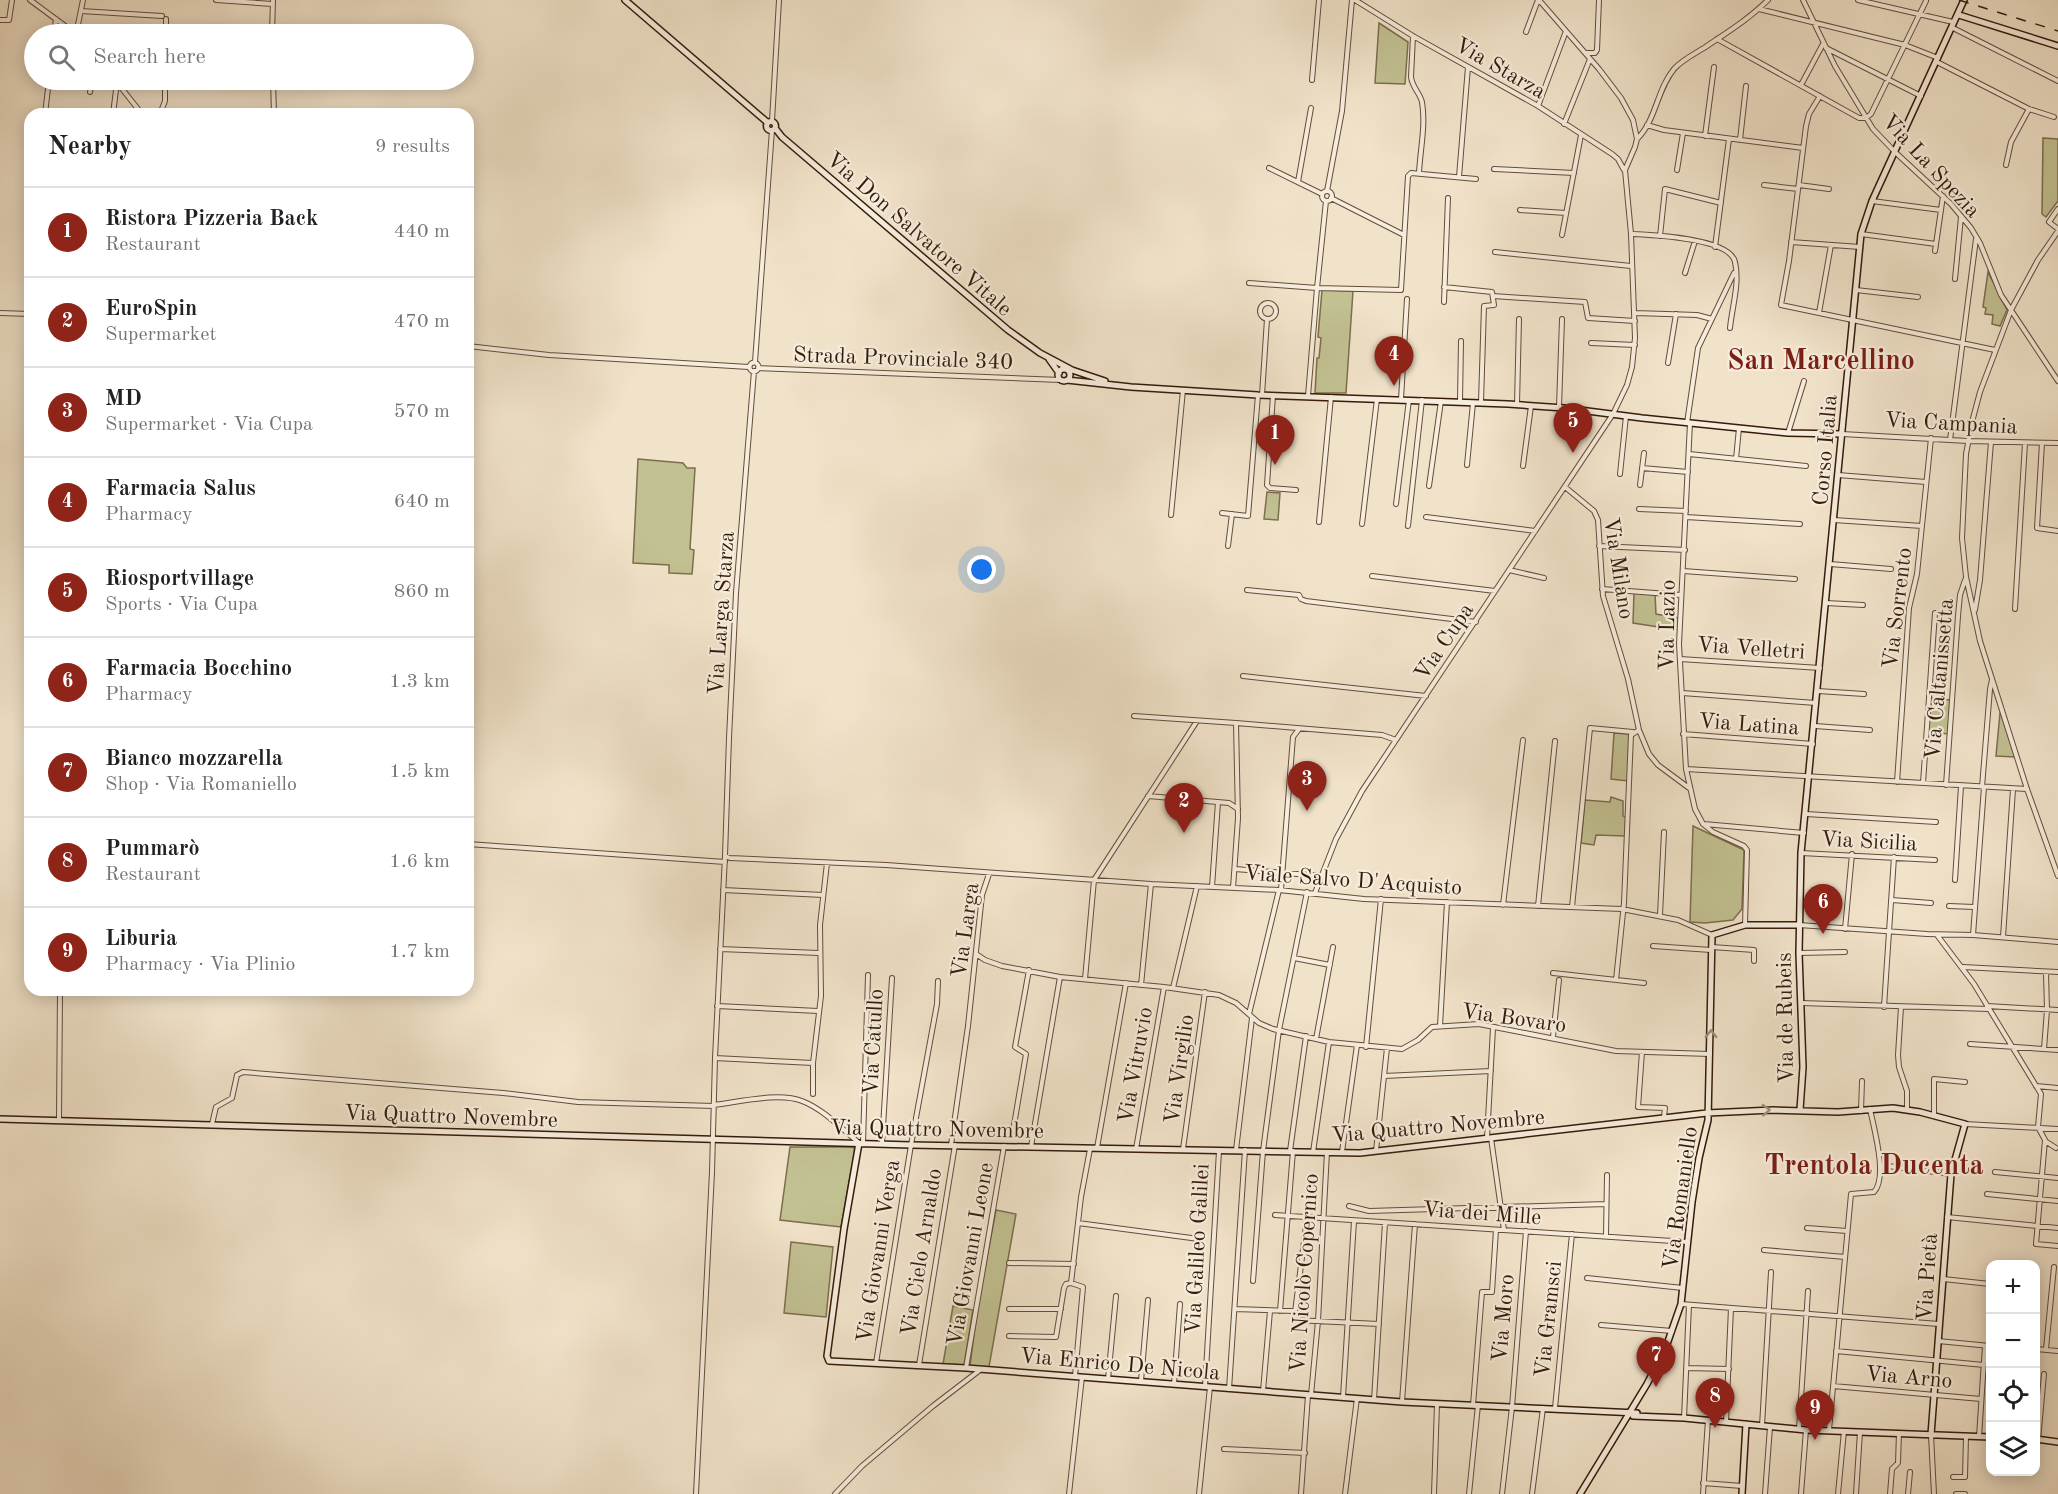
<!DOCTYPE html>
<meta charset="utf-8">
<style>
:root{--surface:#fff;--page:#f2f2f2;--text:#202124;--muted:#757577;--line:#e0e0e0;--accent:#8f2418}
body{margin:0;font-family:"Old Standard TT",serif;background:var(--page);color:var(--text)}
.controls{position:absolute;right:18px;bottom:18px;display:grid;overflow:hidden;border-radius:12px;box-shadow:0 3px 15px #0003}
.controls button{width:54px;height:54px;display:grid;place-items:center;padding:0;border:0;border-bottom:2px solid var(--line);background:var(--surface);color:var(--text);font:30px sans-serif}
.you{position:absolute;left:982px;top:570px;width:21px;height:21px;margin:-15px;border:4px solid #fff;border-radius:50%;background:#1a73e8;box-shadow:0 0 0 9px #1a73e833}
.badge{display:grid;place-items:center;width:39px;height:39px;border-radius:50%;background:var(--accent);color:#fff;font-size:20px;font-weight:700}
.pin{position:absolute;translate:-50% -50px;filter:drop-shadow(0 2px 3px #0008)}
.pin::after{content:'';position:absolute;top:32px;width:21px;height:18px;background:inherit;clip-path:polygon(0 0,100% 0,50% 100%)}
.list{margin:0;padding:0;list-style:none}
h2{display:flex;justify-content:space-between;align-items:center;height:78px;margin:0;padding:0 24px;font-size:26px}
h2 small{font-size:20px;font-weight:400;color:var(--muted)}
.list li{display:grid;grid-template-columns:39px 1fr auto;gap:18px;align-items:center;box-sizing:border-box;height:90px;padding:0 24px;border-top:2px solid var(--line)}
.list b{display:block;font-size:22px;white-space:nowrap}
.list p{margin:0;font-size:20px;white-space:nowrap;color:var(--muted)}
.list em{font-size:20px;font-style:normal;color:var(--muted)}
.icon{flex:none;width:33px;height:33px;fill:none;stroke:currentColor;stroke-width:2;stroke-linecap:round;stroke-linejoin:round}
.map{position:relative;flex:none;width:2058px;height:1494px;overflow:hidden}
.search{position:absolute;background:var(--surface);box-shadow:0 3px 15px #0003;left:24px;top:24px;width:450px;height:66px;display:flex;align-items:center;gap:15px;box-sizing:border-box;padding:0 21px;border-radius:33px;color:var(--muted);font-size:22px}
.panel{position:absolute;background:var(--surface);box-shadow:0 3px 15px #0003;left:24px;top:108px;width:450px;height:888px;border-radius:18px}
.map>svg:first-child{display:block}
</style>
<div class="map">
<svg width="2058" height="1494" viewBox="0 0 2058 1494">
<rect width="100%" height="100%" fill="#f1e3ca"/>
<filter id="stains"><feTurbulence type="fractalNoise" baseFrequency=".00333" numOctaves="4"/><feColorMatrix values="0 0 0 0 .2 0 0 0 0 .09 0 0 0 0 .02 0 0 0 .5 -.17"/></filter>
<radialGradient id="worn" r=".72"><stop offset=".6" stop-color="#630" stop-opacity="0"/><stop offset="1" stop-color="#630" stop-opacity=".3"/></radialGradient>
<path fill="#c2c192" stroke="#7c6e4e" stroke-width="1.5" d="M1379,23L1408,42L1405,84L1375,83Z
M2043,138L2058,139V201L2046,217L2042,214Z
M1988,272L2007,310L2000,326L1992,324L1993,315L1985,314L1986,308L1983,307Z
M1322,290L1353,291L1346,393H1315L1317,358H1319L1321,338L1318,337Z
M638,459L683,463L687,468H695L690,549L694,550L692,574L669,573V565L633,563Z
M1267,492L1280,493L1278,520L1264,519Z
M1634,593L1655,594L1656,614L1679,618L1678,630L1633,623Z
M1931,698L1950,700L1948,734L1928,732Z
M2000,713H2001L2015,757L1996,756Z
M1614,733L1629,734L1628,781L1611,779Z
M1611,797L1623,801V816L1626,817L1625,836L1596,835L1594,845L1581,843L1585,800L1610,802Z
M1693,826L1744,850L1742,909L1733,920L1705,923L1690,922Z
M790,1147H852L855,1149L841,1227L780,1220Z
M996,1210L1016,1214L989,1367L970,1366L977,1311Z
M791,1242L833,1247L826,1317L784,1313Z
M953,1306L973,1310L964,1365L943,1364Z"/>
<g fill="none" stroke-linecap="round" stroke-linejoin="round">
<defs>
<path id="street" d="M30,0L76,34
M216,0L272,4
M1355,0L1413,36L1538,106L1612,154L1618,159L1624,170
M1803,0L1835,66L1873,129L1895,152L1951,204L1971,228L1980,243L2001,295L2058,381
M1858,0L1953,22
M1759,9L1905,45L1938,58
M81,11L162,16
M0,20H9L12,0
M1953,28L2058,81
M1526,32L1538,0
M54,34L56,19
M76,34L83,0
M166,34V19
M272,34L273,0
M1413,36L1411,77C1412,87 1420,93 1422,102C1426,125 1420,151 1419,173
M1717,39L1859,118H1866L1871,114L1926,1
M1826,48L1921,96
M1586,53H1595L1597,50L1599,0
M1937,62L2029,109L2054,117
M115,80L142,114
M273,80L274,114
M1312,80L1319,0
M1801,85L1823,44
M90,92L92,80
M1820,96L1809,114L1806,126L1789,261L1781,305L1995,350
M1538,106L1566,31
M45,114L49,80
M113,114L117,82
M160,114L165,101V80
M772,121L779,0
M1564,124L1590,59
M1647,125L1664,130L1803,148
M1705,136L1714,67
M1637,139C1656,121 1657,89 1674,69C1682,60 1694,54 1704,48C1726,33 1749,19 1768,0
M1740,140L1746,86
M2006,165L2011,142L2029,109
M1269,168L1322,194
M1494,169L1574,173
M1677,170L1683,133
M1459,177L1468,67
M1298,182L1311,108
M1764,185L1798,189
M1799,185L1829,189
M1327,191L1342,111L1352,0
M1322 196a5 5 0 1 1 10 0a5 5 0 1 1-10 0Z
M1331,198L1404,235
M1872,201L1941,210
M2058,209L2049,222L2058,229
M1520,210L1566,213
M2058,231L2038,260L2011,310L1980,392L1972,422L1966,454L1962,538L1966,577L1980,641L2027,789L2058,876
M1631,234C1651,235 1730,238 1735,262C1740,283 1732,307 1730,328
M1861,234L1936,244
M1562,235L1581,135
M1660,236L1665,189L1721,203
M1791,242L1860,247
M1715,247L1729,139
M1935,251L1943,196
M1495,252L1631,266
M1685,273L1695,241
M1955,279L1961,217
M1249,283L1317,288L1326,201
M1444,287L1492,292L1494,305L1484,306L1481,402
M1856,290L1918,297
M1493,296L1585,302L1588,318L1635,321
M1444,302L1448,198
M1260 311a8 8 0 1 1 16 0a8 8 0 1 1-16 0Z
M0,313L30,314
M1635,313L1697,315L1712,319
M1819,313L1831,245
M1591,343L1635,345
M468,346L549,355L749,367
M755,362L772,130
M749.5 367a4.5 4.5 0 1 1 9 0a4.5 4.5 0 1 1-9 0Z
M1668,363L1676,314
M758,368L1061,380
M1262,395L1267,319
M1273,395L1267,485L1270,488L1296,490
M1308,396L1317,288L1401,290L1408,176L1411,173L1476,179
M1401,399L1407,299
M1460,401L1461,341
M1517,404L1519,319
M1559,407L1562,319
M1687,423L1698,348L1734,273
M1690,423L1679,644L1686,769L1695,809L1703,824L1713,832L1744,846L1747,850L1745,925
M1788,433L1804,381
M1842,434L1968,441L2058,443
M1950,440L1976,239
M2042,443L2037,528L2058,531
M1689,454L1806,466
M1736,459L1739,428
M1467,465L1473,403
M1523,466L1531,406
M1642,468L1688,472
M1620,474L1626,416
M1838,475L1926,482
M1640,485L1644,453
M1429,486L1441,401
M1565,487L1594,511L1598,520L1603,596L1628,679L1639,730L1649,754L1658,765L1689,788
M1396,504L1409,400
M1639,509L1686,511
M1222,513L1248,516L1258,395
M1171,515L1183,390
M1426,517L1535,531
M1686,517L1800,524
M1834,520L1922,526
M1319,522L1331,397
M1362,524L1377,399
M1408,526L1422,400
M1228,546L1232,514
M1599,546L1685,550
M1830,564L1891,569
M1509,570L1544,578
M1683,571L1795,579
M1372,576L1495,591
M1602,589L1681,595
M1247,590L1299,595L1301,599L1306,601L1476,622
M1826,603L1863,605
M2015,609L2025,443
M1975,610L1980,580L1991,442
M1680,659L1820,668
M1243,676L1426,696
M1818,691L1864,694
M1682,693L1816,703
M1134,716L1236,723
M1815,726L1870,730
M1683,734L1813,744
M1686,769L2027,789
M1897,782L1909,608L1917,574L1931,438
M1923,783L1935,613
M1946,785L1958,616L1960,595L1965,580
M1982,787L1990,689L1992,680
M1148,796L1229,803L1238,809
M1806,814L1936,822
M1704,824L1804,833
M468,844L725,862
M1801,853L1935,860
M725,856L730,858L886,865L1151,884L1279,890L1364,899L1622,909L1678,920L1712,935
M1235,869L1321,876
M1955,880L1961,786
M1212,887L1218,802
M1233,888L1238,818L1236,723L1382,735L1396,740
M723,890L823,895
M1281,890L1293,737L1299,729
M1315,893L1336,839L1362,791L1613,414L1627,385L1632,367L1635,338L1631,234L1625,170L1635,147L1637,139L1633,120L1621,98L1599,69L1539,0
M1892,900L1931,903
M1503,905L1523,740
M1538,906L1555,741
M1949,906L1974,907
M1572,907L1590,728L1633,732
M1660,915L1664,832
M1799,925L1927,934L1973,935L2058,942
M1845,929L1852,854
M1937,935L1974,984L2041,1094L2038,1127
M1973,935L1984,787
M2003,937L2013,789
M1653,946L1711,950
M1712,947L1754,950V961
M720,949L819,953
M1799,953L1845,952
M976,954L985,960L1002,966L1060,977L1164,987L1219,995L1236,1003L1259,1023L1273,1029L1329,1042L1402,1049L1418,1040L1432,1027L1479,1024L1616,1051L1710,1054
M1294,958L1330,965
M1963,967L2058,972
M1029,970L1015,1047L1026,1054L1014,1125V1130L1033,1135
M1553,973L1644,983
M1085,979L1094,880L1197,721
M1616,980L1624,903L1631,735L1639,730
M1141,985L1151,884
M1173,988L1197,886
M1801,1003L1989,1009
M717,1006L818,1011
M1987,1006L2058,1010
M1884,1007L1894,857
M1901,1007L1898,1055L1899,1067L1907,1091V1110
M1249,1014L1279,890
M1440,1026L1447,902
M1553,1037L1559,980
M1316,1039L1333,947
M1970,1044L2058,1050
M1366,1047L1381,899
M2044,1049L2047,1010L2046,972
M1642,1052L1638,1107L1665,1108L1664,1117
M715,1058L813,1063
M1384,1076L1491,1071
M2036,1086L2058,1088
M813,1094V1063L821,996L820,925L827,863
M714,1105C739,1102 779,1092 802,1101C823,1109 842,1129 859,1143
M1861,1111L1862,1081
M1934,1115V1079L1965,1082
M59,1121L60,990
M212,1124L216,1107L232,1098L237,1075L243,1072L503,1093L578,1102L714,1106
M1965,1124L2058,1129
M2038,1127L2045,1140L2036,1244L2058,1246
M1487,1138L1493,1028
M1491,1138L1504,1230
M2045,1141L2056,1148
M863,1143L868,975
M882,1144L892,978
M951,1145L968,1026L982,895L989,874
M1031,1147L1060,977
M1097,1148L1126,983
M1136,1149L1164,987
M1183,1149L1205,992
M1236,1150L1252,1018
M1290,1151L1306,1036
M1376,1151L1387,1048
M1313,1152L1329,1042
M1342,1152L1357,1045
M1880,1165L1951,1174
M1995,1172L2058,1178
M1987,1194L2058,1201
M1349,1206L1369,1211L1606,1204
M1275,1215L1688,1242
M1947,1217L2058,1228
M1307,1218L1294,1320L1379,1324
M1078,1223L1199,1239
M1807,1228L1847,1231
M1606,1236L1607,1175
M1764,1250L1845,1257
M1009,1263L1074,1264
M1587,1278L1683,1288
M1943,1279L1990,1284
M1253,1281L1263,1151L1279,1030L1307,892
M1071,1283L1083,1287L1075,1376
M1681,1304L1939,1324
M1009,1309H1061
M1235,1309L1295,1311
M1280,1311L1293,1151
M1601,1325L1672,1331
M1009,1336L1056,1337L1064,1288L1066,1284L1071,1283L1081,1197L1090,1149
M1938,1341L1990,1346
M1989,1346L1990,1322
M2036,1349L2058,1351
M2046,1349L2054,1267
M1836,1351L1984,1365
M876,1363L911,1145L937,1004L938,981
M919,1365L955,1145
M966,1368L1004,1146
M1686,1368L1729,1369
M1108,1379L1116,1296
M1141,1381L1148,1300
M1174,1384L1180,1304
M1833,1386L1981,1399
M1205,1387L1219,1151
M1229,1389L1245,1150
M1263,1391L1270,1311
M1311,1395L1318,1321L1327,1152
M1343,1397L1354,1221
M1374,1400L1385,1223
M1402,1402L1415,1224
M1473,1405L1482,1292H1492L1496,1230
M1555,1408L1572,1234
M1684,1418L1689,1305
M1726,1422L1731,1308
M1762,1426L1771,1272
M1799,1429L1808,1291
M1829,1430L1851,1194L1874,1192C1888,1177 1874,1129 1870,1109
M1931,1435L1934,1494
M1979,1437L1985,1346
M2038,1440L2044,1374
M1224,1449L1305,1453
M1953,1477H1965L1966,1436
M1703,1483L1742,1486
M696,1494L712,1172L715,1058L725,856L729,738L736,593L754,371
M835,1494L862,1466L933,1406L980,1370
M1069,1494L1082,1377
M1199,1494L1210,1387
M1301,1494L1308,1395
M1345,1494L1357,1398
M1434,1494L1437,1404
M1469,1494L1478,1405
M1502,1494L1512,1407L1526,1231
M1532,1494L1543,1408
M1703,1494L1708,1420
M1765,1494L1770,1427
M1801,1494L1806,1430
M1838,1494L1844,1431
M1856,1494L1860,1432
M1890,1494L1892,1469L1898,1463L1899,1433
M1908,1494L1910,1472
M1956,1494H1965"/>
<path id="secondary" d="M625,0L767,122
M1959,15L2058,46
M766.5 126a4.5 4.5 0 1 1 9 0a4.5 4.5 0 1 1-9 0Z
M775,128L782,137L1008,330L1040,353L1072,370L1105,381
M1049,359L1059,373
M1058 375a6 6 0 1 1 12 0a6 6 0 1 1-12 0Z
M1067,380L1131,387L1258,395L1508,404L1564,408L1642,418L1788,433L1842,434
M1800,1110L1803,1067L1799,953L1801,853L1861,234L1872,201L1964,0
M0,1119L911,1145L1360,1153L1707,1113L1773,1110L1838,1112L1893,1108L1920,1112L1965,1124L1951,1174L1931,1435
M859,1143L844,1229L827,1356L829,1361L966,1368L1402,1402L1637,1413
M1633,1416L1684,1418L1806,1430L1990,1437
M2036,1439L2058,1442
M1580,1494L1647,1384L1666,1347L1681,1304L1692,1202L1699,1158L1708,1120L1712,935L1745,925H1799
M1742,1494L1746,1424"/>
</defs>
<use href="#street" stroke="#654c3a" stroke-width="6"/>
<use href="#secondary" stroke="#361a0a" stroke-width="8"/>
<use href="#street" stroke="#f6eddd" stroke-width="4"/>
<use href="#secondary" stroke="#f6eddd" stroke-width="5"/>
<path stroke="#361a0a" stroke-width="1.5" stroke-dasharray="10 10" stroke-linecap="butt" d="M1959,0L2058,31"/>
</g>
<defs><path id="oneway-chevron" d="M-2-3.5L2.5 0L-2 3.5" fill="none" stroke-width="1.6" stroke-linecap="round" stroke-linejoin="round" transform="scale(1.5)"/></defs>
<g stroke="#a08e7e">
<use href="#oneway-chevron" transform="translate(1711 1034) rotate(-89)"/>
<use href="#oneway-chevron" transform="translate(1766 1110) rotate(-2)"/>
</g>
<g text-anchor="middle" stroke-width="4.5" stroke-linejoin="round" paint-order="stroke">
<g font-size="22" fill="#361a0a" stroke="#f6eddd">
<text transform="translate(1501 67) rotate(30)" y="8">Via Starza</text>
<text transform="translate(1932 165) rotate(47)" y="8">Via La Spezia</text>
<text transform="translate(920 233) rotate(41)" y="8">Via Don Salvatore Vitale</text>
<text transform="translate(903 357) rotate(2)" y="8">Strada Provinciale 340</text>
<text transform="translate(1951 422) rotate(3)" y="8">Via Campania</text>
<text transform="translate(1824 450) rotate(-85)" y="8">Corso Italia</text>
<text transform="translate(1620 568) rotate(81)" y="8">Via Milano</text>
<text transform="translate(1896 608) rotate(-83)" y="8">Via Sorrento</text>
<text transform="translate(720 613) rotate(-86)" y="8">Via Larga Starza</text>
<text transform="translate(1666 625) rotate(-89)" y="8">Via Lazio</text>
<text transform="translate(1443 641) rotate(-56)" y="8">Via Cupa</text>
<text transform="translate(1751 647) rotate(4)" y="8">Via Velletri</text>
<text transform="translate(1938 679) rotate(-85)" y="8">Via Caltanissetta</text>
<text transform="translate(1749 723) rotate(4)" y="8">Via Latina</text>
<text transform="translate(1869 840) rotate(3)" y="8">Via Sicilia</text>
<text transform="translate(1353 879) rotate(4)" y="8">Viale Salvo D'Acquisto</text>
<text transform="translate(964 930) rotate(-82)" y="8">Via Larga</text>
<text transform="translate(1514 1017) rotate(8)" y="8">Via Bovaro</text>
<text transform="translate(1784 1018) rotate(-91)" y="8">Via de Rubeis</text>
<text transform="translate(872 1042) rotate(-87)" y="8">Via Catullo</text>
<text transform="translate(1134 1065) rotate(-80)" y="8">Via Vitruvio</text>
<text transform="translate(1178 1069) rotate(-82)" y="8">Via Virgilio</text>
<text transform="translate(451 1115) rotate(2)" y="8">Via Quattro Novembre</text>
<text transform="translate(1438 1125) rotate(-5)" y="8">Via Quattro Novembre</text>
<text transform="translate(937 1128) rotate(1)" y="8">Via Quattro Novembre</text>
<text transform="translate(1679 1198) rotate(-82)" y="8">Via Romaniello</text>
<text transform="translate(1482 1212) rotate(4)" y="8">Via dei Mille</text>
<text transform="translate(1196 1249) rotate(-87)" y="8">Via Galileo Galilei</text>
<text transform="translate(877 1251) rotate(-81)" y="8">Via Giovanni Verga</text>
<text transform="translate(920 1252) rotate(-81)" y="8">Via Cielo Arnaldo</text>
<text transform="translate(969 1254) rotate(-80)" y="8">Via Giovanni Leone</text>
<text transform="translate(1303 1273) rotate(-86)" y="8">Via Nicolò Copernico</text>
<text transform="translate(1926 1277) rotate(-86)" y="8">Via Pietà</text>
<text transform="translate(1502 1318) rotate(-85)" y="8">Via Moro</text>
<text transform="translate(1547 1319) rotate(-84)" y="8">Via Gramsci</text>
<text transform="translate(1120 1363) rotate(5)" y="8">Via Enrico De Nicola</text>
<text transform="translate(1909 1376) rotate(5)" y="8">Via Arno</text>
</g>
<g font-size="28" font-weight="bold" fill="#7a1f14" stroke="#f6eddd">
<text x="1821" y="369">San Marcellino</text>
<text x="1874" y="1174">Trentola Ducenta</text>
</g>
</g>
<rect width="100%" height="100%" filter="url(#stains)"/>
<rect width="100%" height="100%" fill="url(#worn)"/>
</svg>
<div class="controls">
<button>+</button>
<button>−</button>
<button><svg class="icon" aria-label="locate" viewBox="0 0 24 24"><circle cx="12" cy="12" r="6"/><path d="M12 2v4M12 18v4M2 12h4M18 12h4"/></svg></button>
<button><svg class="icon" aria-label="layers" viewBox="0 0 24 24"><path d="M12 4l9 5-9 5-9-5zM3 14l9 5 9-5"/></svg></button>
</div>
<div class="you"></div>
<div class="pin badge" style="left:1275px;top:465px">1</div>
<div class="pin badge" style="left:1184px;top:833px">2</div>
<div class="pin badge" style="left:1307px;top:811px">3</div>
<div class="pin badge" style="left:1394px;top:386px">4</div>
<div class="pin badge" style="left:1573px;top:453px">5</div>
<div class="pin badge" style="left:1823px;top:934px">6</div>
<div class="pin badge" style="left:1656px;top:1387px">7</div>
<div class="pin badge" style="left:1715px;top:1428px">8</div>
<div class="pin badge" style="left:1815px;top:1440px">9</div>
<div class="search"><svg class="icon" aria-label="search" viewBox="0 0 24 24"><circle cx="10" cy="10" r="6"/><path d="M15 15l6 6"/></svg>Search here</div>
<section class="panel">
<h2>Nearby<small>9 results</small></h2>
<ul class="list">
<li><span class="badge">1</span><div><b>Ristora Pizzeria Back</b><p>Restaurant</p></div><em>440 m</em></li>
<li><span class="badge">2</span><div><b>EuroSpin</b><p>Supermarket</p></div><em>470 m</em></li>
<li><span class="badge">3</span><div><b>MD</b><p>Supermarket · Via Cupa</p></div><em>570 m</em></li>
<li><span class="badge">4</span><div><b>Farmacia Salus</b><p>Pharmacy</p></div><em>640 m</em></li>
<li><span class="badge">5</span><div><b>Riosportvillage</b><p>Sports · Via Cupa</p></div><em>860 m</em></li>
<li><span class="badge">6</span><div><b>Farmacia Bocchino</b><p>Pharmacy</p></div><em>1.3 km</em></li>
<li><span class="badge">7</span><div><b>Bianco mozzarella</b><p>Shop · Via Romaniello</p></div><em>1.5 km</em></li>
<li><span class="badge">8</span><div><b>Pummarò</b><p>Restaurant</p></div><em>1.6 km</em></li>
<li><span class="badge">9</span><div><b>Liburia</b><p>Pharmacy · Via Plinio</p></div><em>1.7 km</em></li>
</ul>
</section>
</div>
